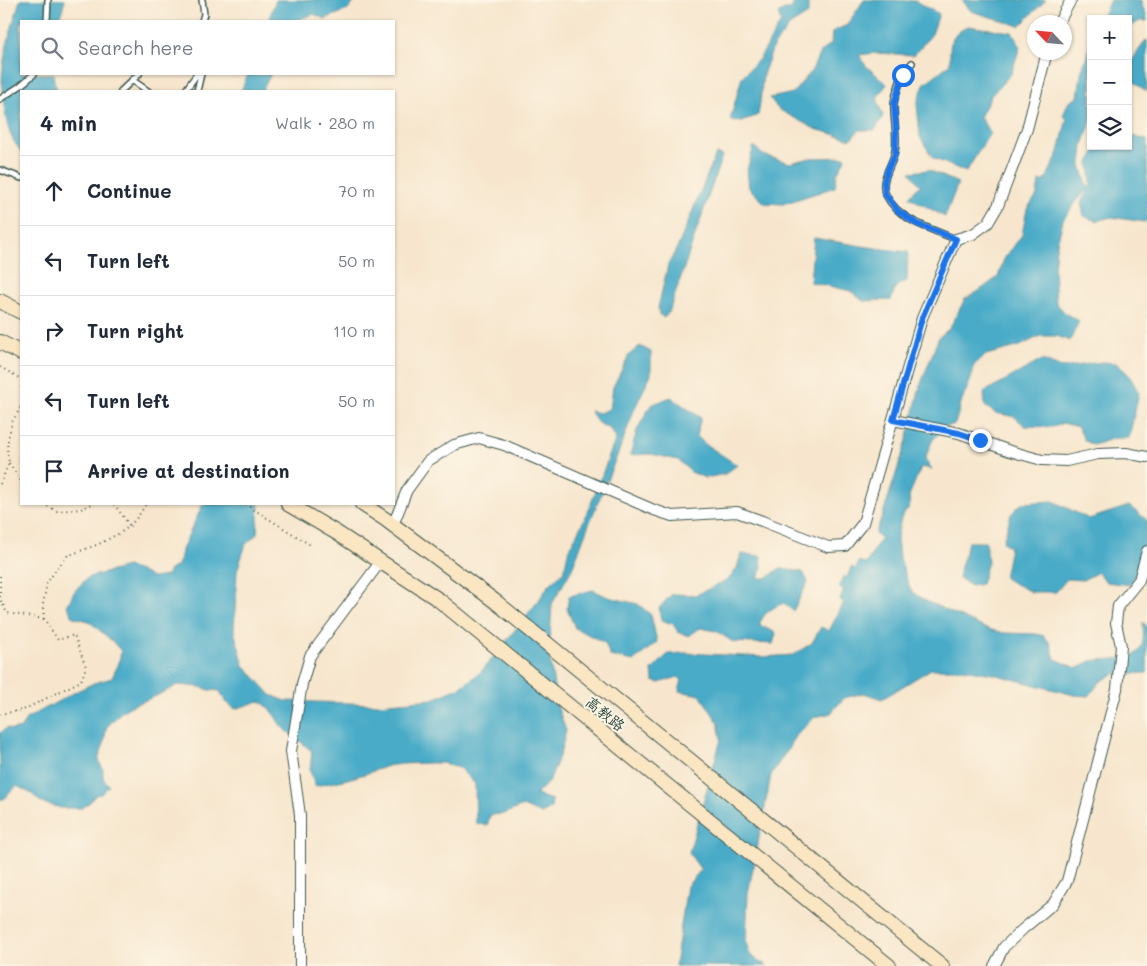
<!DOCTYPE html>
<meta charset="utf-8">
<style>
:root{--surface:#fff;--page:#f6f6f7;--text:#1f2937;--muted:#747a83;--line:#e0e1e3}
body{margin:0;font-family:Mali,"LXGW WenKai TC",sans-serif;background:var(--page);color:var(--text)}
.controls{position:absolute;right:15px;top:15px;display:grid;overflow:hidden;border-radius:0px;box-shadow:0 1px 4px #0004}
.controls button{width:45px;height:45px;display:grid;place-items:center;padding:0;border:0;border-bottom:1px solid var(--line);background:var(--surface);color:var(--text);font:25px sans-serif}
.compass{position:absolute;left:1027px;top:15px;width:45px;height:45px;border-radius:50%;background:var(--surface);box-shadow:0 1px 4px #0004;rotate:296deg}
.stop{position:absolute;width:15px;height:15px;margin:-11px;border:4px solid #1a73e8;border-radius:50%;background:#fff}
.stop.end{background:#1a73e8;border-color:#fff;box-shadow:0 1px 5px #0008}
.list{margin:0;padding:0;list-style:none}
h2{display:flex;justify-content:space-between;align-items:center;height:65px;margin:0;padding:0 20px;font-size:21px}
h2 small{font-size:16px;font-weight:400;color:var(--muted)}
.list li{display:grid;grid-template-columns:32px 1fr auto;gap:15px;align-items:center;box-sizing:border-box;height:70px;padding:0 20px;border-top:1px solid var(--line)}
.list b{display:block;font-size:19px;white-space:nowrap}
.list em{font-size:16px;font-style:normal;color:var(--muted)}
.icon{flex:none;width:28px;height:28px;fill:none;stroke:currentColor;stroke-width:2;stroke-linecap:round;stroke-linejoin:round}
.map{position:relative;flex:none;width:1147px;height:966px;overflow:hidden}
.search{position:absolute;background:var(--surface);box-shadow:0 1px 4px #0004;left:20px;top:20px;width:375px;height:55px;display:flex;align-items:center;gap:12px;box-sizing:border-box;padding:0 18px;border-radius:0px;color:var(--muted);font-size:19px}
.panel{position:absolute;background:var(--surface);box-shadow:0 1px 4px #0004;left:20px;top:90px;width:375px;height:415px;border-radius:0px}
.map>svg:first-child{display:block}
</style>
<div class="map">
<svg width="1147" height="966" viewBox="0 0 1147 966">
<rect width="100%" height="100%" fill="#fcf5e5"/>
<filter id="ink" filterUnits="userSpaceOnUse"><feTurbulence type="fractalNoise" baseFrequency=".02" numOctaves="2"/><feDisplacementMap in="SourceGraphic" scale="10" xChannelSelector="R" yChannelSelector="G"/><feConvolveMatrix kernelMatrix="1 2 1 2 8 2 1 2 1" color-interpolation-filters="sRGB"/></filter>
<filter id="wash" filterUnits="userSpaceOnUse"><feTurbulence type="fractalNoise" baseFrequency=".0096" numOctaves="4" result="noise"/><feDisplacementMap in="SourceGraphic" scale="20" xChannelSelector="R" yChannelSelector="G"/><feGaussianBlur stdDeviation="1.12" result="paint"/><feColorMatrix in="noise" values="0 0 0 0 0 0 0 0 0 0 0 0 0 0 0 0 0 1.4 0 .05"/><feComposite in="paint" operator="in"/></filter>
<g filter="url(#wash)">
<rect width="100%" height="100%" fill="#f7e6cd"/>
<path fill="#48abc8" stroke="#34747e" d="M20,0H65L59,21H21V74H54V82L58,91H21V151C9,138 6,122 4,105C3,99 2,92 2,86C1,58 12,27 20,0Z
M276,0H356L348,10L325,19L314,14L305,17L297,21H268Z
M795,0H808V14L789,26L773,47L763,75L760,103L758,115L741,122L730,120L742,77L760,58L781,22L778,14L784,10H791Z
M864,0L915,1L939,14L932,34L914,55L875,53L859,55L866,66L887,84L877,98L883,116L875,130H859L851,139L815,129L778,109L770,98L793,93L812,70L820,52L831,44L832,32L847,25Z
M962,0H1046L1020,26L971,11Z
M1110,0H1141C1141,9 1147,10 1147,21H1140L1128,28V19H1101Z
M968,26L1012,32L1020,47L1011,74L992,94L980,117L990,133L966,172L933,158L920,137L917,104L924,84L950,64C950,44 948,37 968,26Z
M1147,40V91C1116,75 1131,63 1145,41Z
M1091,43V121L1083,145L1081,165L1088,188L1076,202L1063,220L1056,248L1054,269L1056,303L1066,314L1079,321L1070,341L1057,336H1040L1020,346L986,355L974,365L971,379L961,403L955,424L943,428L932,441L925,459L932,469L921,467L909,496L910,506L901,518L897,537L899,557L911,591L924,600L987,629L1004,633L1036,634L1044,636L1050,643L1055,659L1077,668C1082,666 1087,663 1091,661C1104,658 1133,662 1140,649C1145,642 1143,630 1143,622L1147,627V673L1114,674L1100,682L1089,696L1074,695L993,674L963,669H931L882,699L864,693L844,698L831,713L815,717L797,735L771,775L748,894L746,943L750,955L767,966H675L687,886L701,870L689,853L721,739L718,722L700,695L679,691L682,680L678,677L659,683L653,681L652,670L668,654L685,653L763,657L793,655L812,643L821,627L829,631L844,602L840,600L844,590L839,587L843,576L847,578L851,567L856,569L859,561L866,564L881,538L875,534L882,517L907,440L920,386L939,337L949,329L965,299L979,291L998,277L1004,259L1022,235L1027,209L1037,195L1039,181H1045L1059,152L1067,118L1063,116L1068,103L1078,97L1081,73Z
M248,74H271L262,91H241Z
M1128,135L1147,140V220L1145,222L1111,217L1096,221L1084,216L1081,202L1091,184L1089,162L1099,146H1128Z
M754,146L763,155L790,163L810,158L846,157L837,174L835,187L783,204L764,203L749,188L747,170Z
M716,154L722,156L669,312L664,318L660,315L658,308L668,265L679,244Z
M929,170L958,183L945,217L909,197L920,185L910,172Z
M814,238L868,247L908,252L907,281L896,286L891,300L863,301L851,291L810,282Z
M640,346L651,352V374L635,408L619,451L587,529L572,569L552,604L549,654L557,705L566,731L560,754L550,780L536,795L552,800L551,809L541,814L523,806L504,814L490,815L487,826L476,823L475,784L459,768L442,763H428L401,764L387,766L368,773L344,780L315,786L310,771L312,751L281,726L270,708L259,701L235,709L225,701L220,691L210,690L200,687L178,685L156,696L131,706L121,712L106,728L104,744L99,756V762L103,769V778L109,786L101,794L95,795L91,801L82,808H61L42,803L32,794L17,786L4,799H0V733L7,728L12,730L21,728L26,719L77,691L94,683L112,678L119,662L121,651L112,641L89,621L73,617L67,606L74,592L83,582L89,577L127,567L140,571L152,578L167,576L170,570L178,565L183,547L203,504H259L257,534L246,544L237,571L234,631L244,665L271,695L286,701L379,704L433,699L461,687L481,672L539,600L548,586L564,571L568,552L587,514L616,438L609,428L598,423L590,411L599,413L610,409L613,387L629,355Z
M1042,360L1062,368L1102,362L1116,363L1129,375L1139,393L1129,438H1115L1093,445L1084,440L1078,427L1063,423L1051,427L1025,426L1015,417L995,413L985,406L984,392Z
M671,397L701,418L696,435L705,444L737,465L725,474L705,478L691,472L678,460L651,454L630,455L637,430L651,405Z
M1053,501L1089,519L1129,506L1147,520L1143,559L1130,585L1106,582L1098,572L1083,580L1067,579L1056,592H1031L1004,578L1010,547L1003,542L1011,514L1022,503Z
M968,542H986L988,562L981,584L971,586L958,577Z
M741,554L761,556L762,568L758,578H767L780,568L803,572L808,582L793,611L784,603C772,607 763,614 759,625L776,633L773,644L733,642L716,631L700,628L689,636L678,632L673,624L661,620L659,608L672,594L696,595L729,579L737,568Z
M593,590L608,597L638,604L651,615L657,642L634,661L610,656L605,643L575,628L567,608L569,596Z"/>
</g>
<g filter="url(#ink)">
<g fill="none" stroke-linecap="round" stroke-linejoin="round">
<defs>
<path id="service" d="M202,0L204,14L202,21
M47,21L48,0
M912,63C909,67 905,71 903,75C900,81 894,98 894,105C893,120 899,140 894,155C891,167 879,182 886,195C899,221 931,229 956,239
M132,80L148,91
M121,91L139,74
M185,91L197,74
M197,91L201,74
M0,99L20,86L34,74
M0,170L21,178"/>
<path id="minor" d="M1059,22L1071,0
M893,420L959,433L1010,451L1042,460L1066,461L1098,454L1126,453L1147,457
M393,525L407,490L428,461L454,445L479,438L504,445L654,510L672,516L737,512L762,521L828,547L845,546L863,523L922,318L956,239L973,234L988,223L998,206L1027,129L1047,52
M300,966V815L291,751L302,684L310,656L381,561
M994,966L1004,947L1023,929L1053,904L1067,881L1117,689L1121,646L1116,623L1118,606L1139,580L1147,551"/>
<path id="secondary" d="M0,301L21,312
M0,342L21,353
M288,504L337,533L439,600L889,966
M362,504L385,519L496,602L942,966"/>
</defs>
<use href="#service" stroke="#3f564b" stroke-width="8"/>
<use href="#minor" stroke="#3f564b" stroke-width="12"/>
<use href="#secondary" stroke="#3f564b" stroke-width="16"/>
<path stroke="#3f564b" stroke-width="2" stroke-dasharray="1 4" stroke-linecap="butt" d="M0,367L21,379
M21,387V392
M9,463L21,481
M0,484L9,463L7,449L8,440L12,422L21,407
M43,504L57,511L81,509L92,504
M114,504L130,526
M245,504L312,546
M0,576V599L7,613L44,619L58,640L74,635L86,667L81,681L23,710L0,714
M44,619L43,604L47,583L55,571L67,556L99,544L120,533L130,526L139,515L146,504"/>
<use href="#service" stroke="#fff" stroke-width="5"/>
<use href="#minor" stroke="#fff" stroke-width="10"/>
<use href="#secondary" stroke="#fbe6c4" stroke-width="14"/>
</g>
</g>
<g fill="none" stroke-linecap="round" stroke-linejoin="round" filter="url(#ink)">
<path stroke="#1a73e8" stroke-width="6" d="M903,75L894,104L896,130L895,154L888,169L884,182L885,194L898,211L917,224L956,239L922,318L893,420L959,433L980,440"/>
</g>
<g text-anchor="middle" stroke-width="4" stroke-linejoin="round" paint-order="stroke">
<g font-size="15" fill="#1f3d34" stroke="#fcf5e5">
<text transform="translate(605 714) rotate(39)" y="5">高教路</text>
</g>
</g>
</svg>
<div class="controls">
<button>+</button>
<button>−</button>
<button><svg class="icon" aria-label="layers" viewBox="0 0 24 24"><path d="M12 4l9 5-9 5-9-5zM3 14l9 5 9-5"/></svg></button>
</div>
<svg class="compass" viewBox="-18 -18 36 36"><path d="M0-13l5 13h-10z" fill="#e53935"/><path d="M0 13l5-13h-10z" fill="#747a83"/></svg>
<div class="stop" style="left:903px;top:75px"></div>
<div class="stop end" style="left:980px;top:440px"></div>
<div class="search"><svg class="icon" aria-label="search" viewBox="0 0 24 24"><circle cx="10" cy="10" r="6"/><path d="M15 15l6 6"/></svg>Search here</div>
<section class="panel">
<h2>4 min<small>Walk · 280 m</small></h2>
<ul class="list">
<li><svg class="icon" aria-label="ahead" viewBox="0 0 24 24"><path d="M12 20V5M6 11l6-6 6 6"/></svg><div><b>Continue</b></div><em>70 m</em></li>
<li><svg class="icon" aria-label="left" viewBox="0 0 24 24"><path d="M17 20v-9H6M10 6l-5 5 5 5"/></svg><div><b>Turn left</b></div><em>50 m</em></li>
<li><svg class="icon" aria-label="right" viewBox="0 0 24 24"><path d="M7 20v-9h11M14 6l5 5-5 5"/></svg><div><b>Turn right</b></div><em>110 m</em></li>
<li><svg class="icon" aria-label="left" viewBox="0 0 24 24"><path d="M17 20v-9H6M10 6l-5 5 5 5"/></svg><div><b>Turn left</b></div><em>50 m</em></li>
<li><svg class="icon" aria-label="arrive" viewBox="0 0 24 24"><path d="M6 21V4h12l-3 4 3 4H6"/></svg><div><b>Arrive at destination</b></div></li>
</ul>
</section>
</div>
